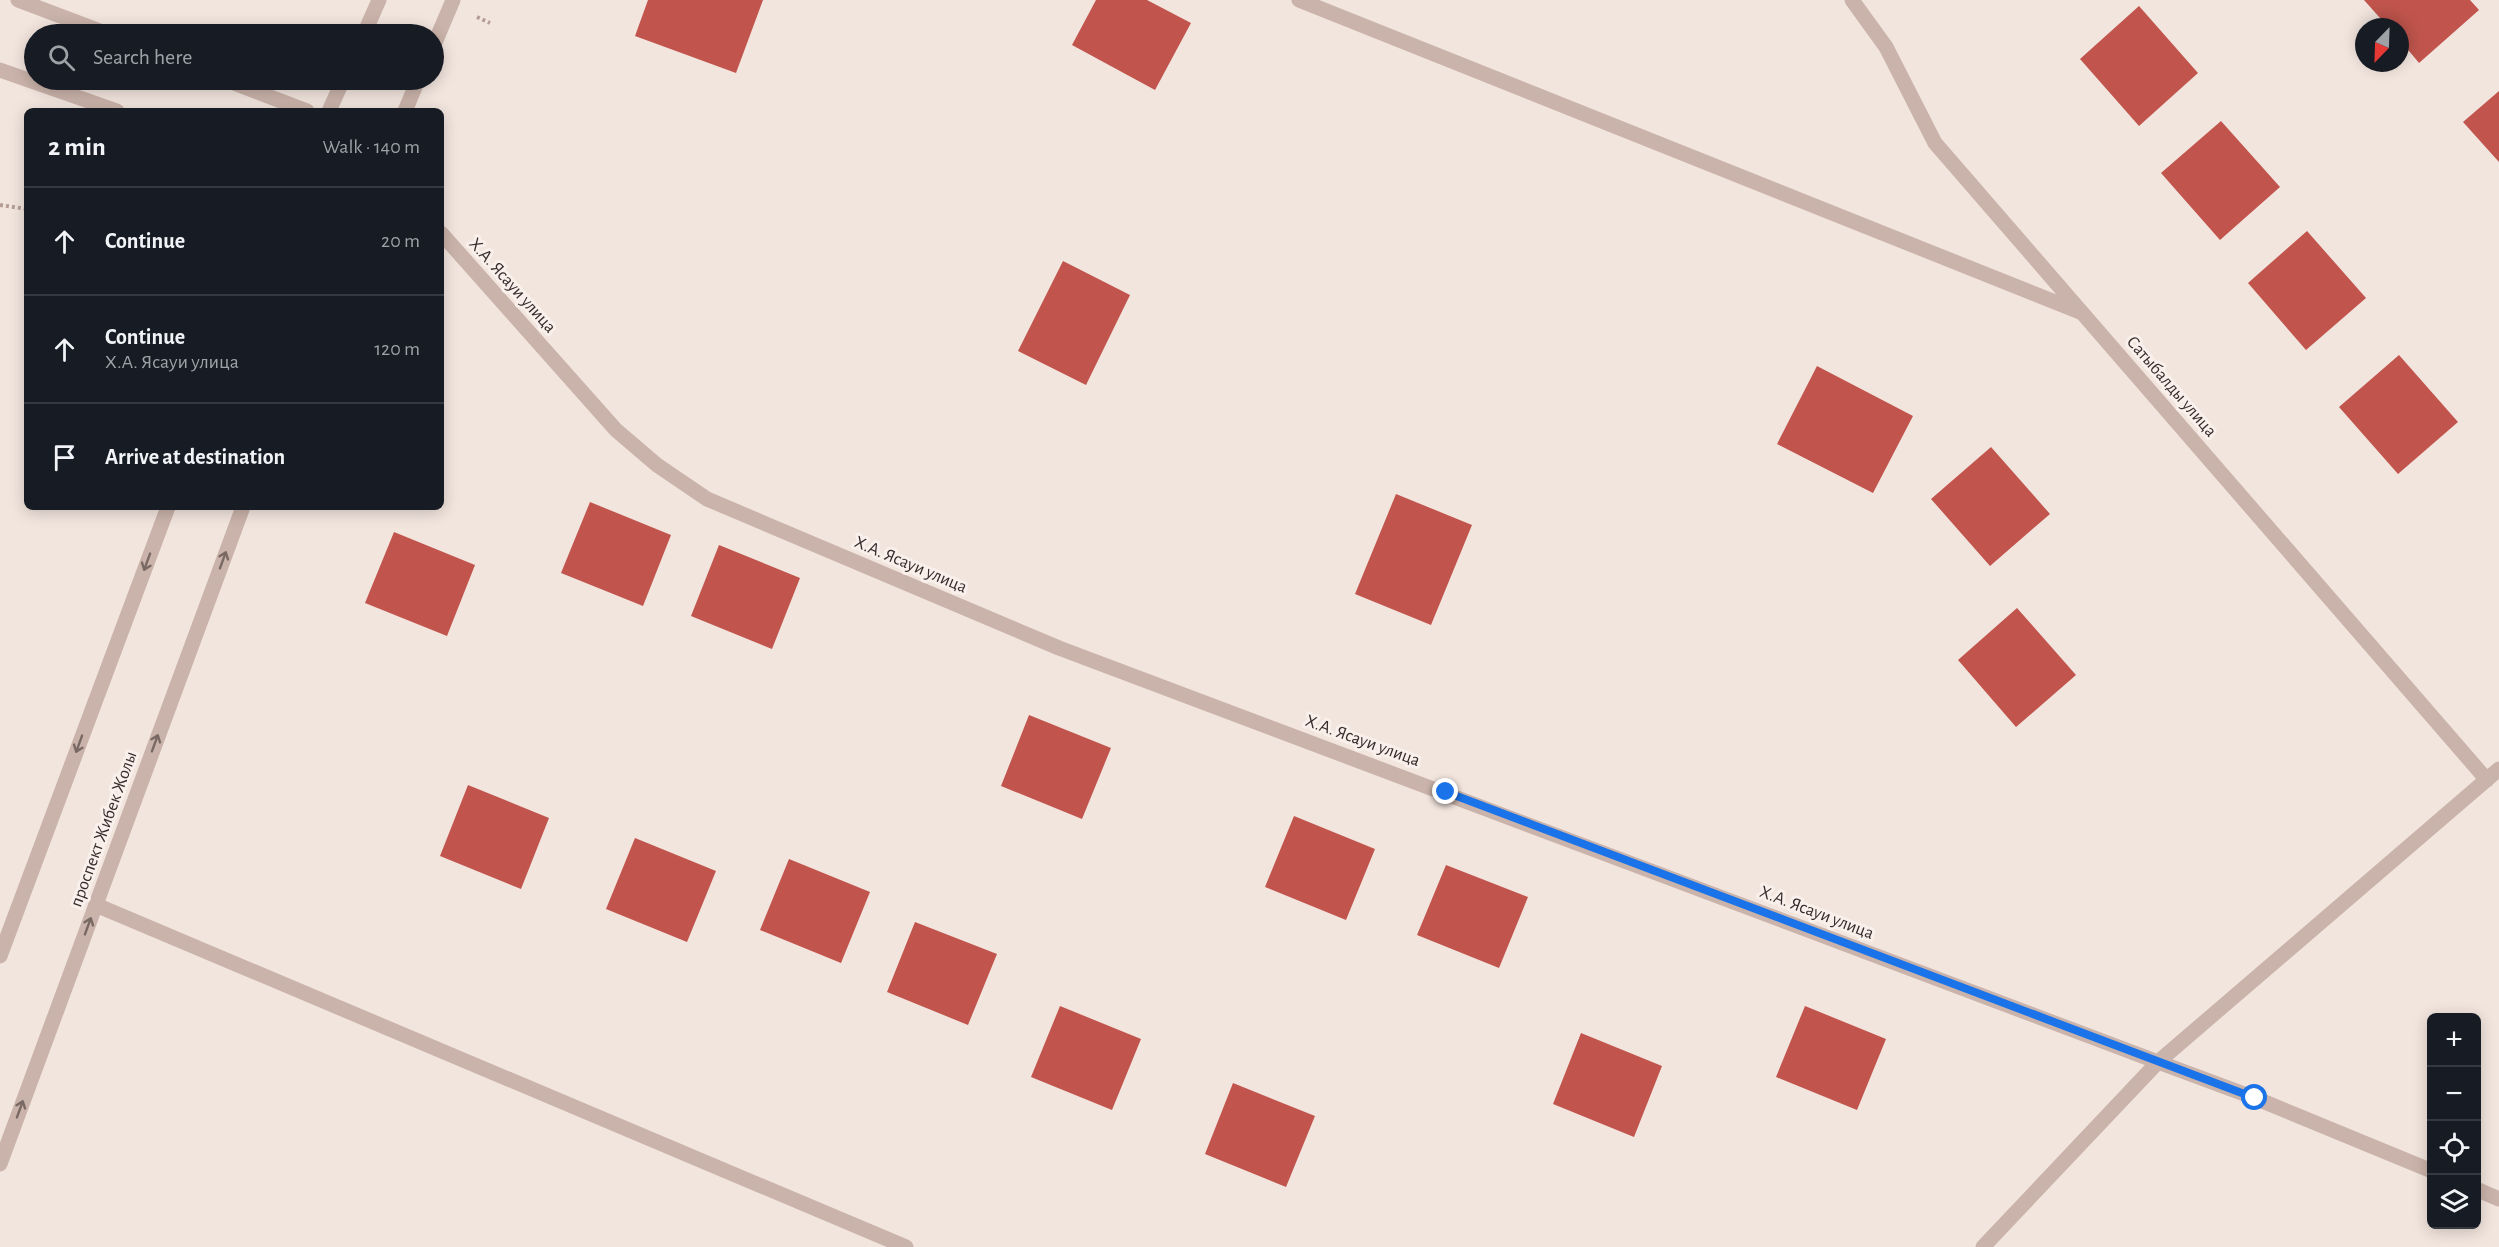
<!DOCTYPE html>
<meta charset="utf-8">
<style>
:root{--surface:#171b24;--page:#242831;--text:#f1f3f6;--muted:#9ea1a6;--line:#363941}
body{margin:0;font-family:"Alegreya Sans",sans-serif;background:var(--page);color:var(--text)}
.controls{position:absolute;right:18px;bottom:18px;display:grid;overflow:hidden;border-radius:9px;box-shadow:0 3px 15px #0003}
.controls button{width:54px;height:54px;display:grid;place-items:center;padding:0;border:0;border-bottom:2px solid var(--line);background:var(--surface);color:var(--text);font:30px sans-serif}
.compass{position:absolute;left:2355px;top:18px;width:54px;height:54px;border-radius:50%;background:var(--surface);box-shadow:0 3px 15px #0003;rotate:203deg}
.stop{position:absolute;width:18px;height:18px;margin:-14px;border:4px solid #1a73e8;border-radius:50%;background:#fff}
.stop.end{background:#1a73e8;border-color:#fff;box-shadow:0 2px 6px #0008}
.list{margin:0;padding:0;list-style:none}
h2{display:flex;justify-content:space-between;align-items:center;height:78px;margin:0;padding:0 24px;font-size:26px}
h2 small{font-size:20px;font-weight:400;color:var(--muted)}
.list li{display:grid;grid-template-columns:39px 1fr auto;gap:18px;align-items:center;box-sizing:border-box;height:108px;padding:0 24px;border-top:2px solid var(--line)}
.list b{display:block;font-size:22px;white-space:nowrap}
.list p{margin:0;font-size:20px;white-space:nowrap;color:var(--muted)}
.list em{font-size:20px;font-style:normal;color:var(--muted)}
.icon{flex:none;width:33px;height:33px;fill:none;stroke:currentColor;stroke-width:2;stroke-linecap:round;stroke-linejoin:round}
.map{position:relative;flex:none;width:2499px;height:1247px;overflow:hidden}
.search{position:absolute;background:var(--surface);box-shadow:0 3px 15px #0003;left:24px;top:24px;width:420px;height:66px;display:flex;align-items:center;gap:15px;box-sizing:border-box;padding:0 21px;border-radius:33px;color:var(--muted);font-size:22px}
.panel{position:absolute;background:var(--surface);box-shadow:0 3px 15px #0003;left:24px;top:108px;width:420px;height:402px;border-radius:9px}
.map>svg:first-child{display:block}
</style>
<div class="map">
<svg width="2499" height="1247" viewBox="0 0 2499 1247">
<rect width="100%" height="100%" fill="#f2e5de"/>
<path fill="#c1554d" d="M648,0H763L736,73L635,36Z
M1096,0H1147L1191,23L1155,90L1072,45Z
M2364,0H2470L2479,10L2419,63L2400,40V27H2388Z
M2139,6L2198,73L2139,126L2080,59Z
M2499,91V162L2463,122Z
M2221,121L2280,187L2220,240L2161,173Z
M2307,231L2366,298L2306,350L2248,283Z
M1063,261L1130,295L1086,385L1018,351Z
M2399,355L2458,422L2398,474L2339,407Z
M1817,366L1913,416L1873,493L1777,444Z
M1991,447L2050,514L1990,566L1931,499Z
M1396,494L1472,525L1431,625L1355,594Z
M590,502L671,535L643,606L561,573Z
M394,532L475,565L447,636L365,603Z
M719,545L800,578L772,649L691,616Z
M2017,608L2076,675L2016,727L1958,660Z
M1029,715L1111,748L1082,819L1001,786Z
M468,785L549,818L521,889L440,856Z
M1294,816L1375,849L1346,920L1265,887Z
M635,838L716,871L687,942L606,909Z
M789,859L870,892L841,963L760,930Z
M1446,865L1528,897L1499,968L1417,935Z
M915,922L997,954L968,1025L887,992Z
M1060,1006L1141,1039L1112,1110L1031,1077Z
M1805,1006L1886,1039L1857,1110L1776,1077Z
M1581,1033L1662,1066L1634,1137L1553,1104Z
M1233,1083L1315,1116L1286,1187L1205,1154Z"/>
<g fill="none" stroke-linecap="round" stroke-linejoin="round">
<path stroke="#b59d95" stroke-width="4" stroke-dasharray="3 3" stroke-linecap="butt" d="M477,17L490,23
M0,205L27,209"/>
<path stroke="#cab3aa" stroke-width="15" d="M1299,0L2080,312
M1852,0L1886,47L1935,143L2487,780
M441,233L616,430L657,465L707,499L1059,648L2158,1062L1983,1247
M96,905L906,1247
M2432,1171L2255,1098L2158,1062L2499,769
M2476,1189L2499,1199"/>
<path stroke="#cab3aa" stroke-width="15" d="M18,0L108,34
M364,34L379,0
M434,45L453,0
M0,70L117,111
M226,80L307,111
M329,111L343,80
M405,111L418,80
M0,956L168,507
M0,1164L243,507"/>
</g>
<defs><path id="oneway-shaft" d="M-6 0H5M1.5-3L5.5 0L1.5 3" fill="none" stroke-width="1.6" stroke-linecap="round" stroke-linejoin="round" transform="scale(1.5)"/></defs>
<g stroke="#796964">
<use href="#oneway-shaft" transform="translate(223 560) rotate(-70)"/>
<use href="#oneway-shaft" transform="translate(147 562) rotate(110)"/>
<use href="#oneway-shaft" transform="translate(155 743) rotate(-70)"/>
<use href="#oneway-shaft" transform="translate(79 744) rotate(110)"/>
<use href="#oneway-shaft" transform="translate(88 926) rotate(-70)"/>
<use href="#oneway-shaft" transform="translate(20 1109) rotate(-70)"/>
</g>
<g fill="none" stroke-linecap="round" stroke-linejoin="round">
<path stroke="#1a73e8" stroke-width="8" d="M1446,792L2255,1098"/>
</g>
<g text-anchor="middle" stroke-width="6" stroke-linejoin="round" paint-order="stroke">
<g font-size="18" fill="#372c2a" stroke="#f9f0eb">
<text transform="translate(513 285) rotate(48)" y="6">Х.А. Ясауи улица</text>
<text transform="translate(2172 386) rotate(49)" y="6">Сатыбалды улица</text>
<text transform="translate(911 564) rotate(23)" y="6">Х.А. Ясауи улица</text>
<text transform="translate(1363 740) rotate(20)" y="6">Х.А. Ясауи улица</text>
<text transform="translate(103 829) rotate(-70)" y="6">проспект Жибек Жолы</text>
<text transform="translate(1817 912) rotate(21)" y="6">Х.А. Ясауи улица</text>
</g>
</g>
</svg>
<div class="controls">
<button>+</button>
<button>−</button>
<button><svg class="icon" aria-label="locate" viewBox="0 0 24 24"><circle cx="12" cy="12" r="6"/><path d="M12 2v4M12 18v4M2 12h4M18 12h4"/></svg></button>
<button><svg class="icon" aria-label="layers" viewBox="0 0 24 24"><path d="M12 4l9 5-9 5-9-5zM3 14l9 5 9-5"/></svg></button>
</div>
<svg class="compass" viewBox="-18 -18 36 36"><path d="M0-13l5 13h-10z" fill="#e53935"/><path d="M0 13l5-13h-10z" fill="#9ea1a6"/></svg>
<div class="stop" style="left:2255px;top:1098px"></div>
<div class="stop end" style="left:1446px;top:792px"></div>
<div class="search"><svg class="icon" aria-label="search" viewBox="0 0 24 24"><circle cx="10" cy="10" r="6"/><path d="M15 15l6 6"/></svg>Search here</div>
<section class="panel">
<h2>2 min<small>Walk · 140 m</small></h2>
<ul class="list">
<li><svg class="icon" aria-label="ahead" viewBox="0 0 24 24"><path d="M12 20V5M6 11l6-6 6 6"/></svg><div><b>Continue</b></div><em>20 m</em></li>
<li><svg class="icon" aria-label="ahead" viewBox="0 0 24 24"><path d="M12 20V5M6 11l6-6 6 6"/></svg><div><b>Continue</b><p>Х.А. Ясауи улица</p></div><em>120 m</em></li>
<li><svg class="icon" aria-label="arrive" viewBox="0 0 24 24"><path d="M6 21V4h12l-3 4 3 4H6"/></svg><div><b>Arrive at destination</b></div></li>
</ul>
</section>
</div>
